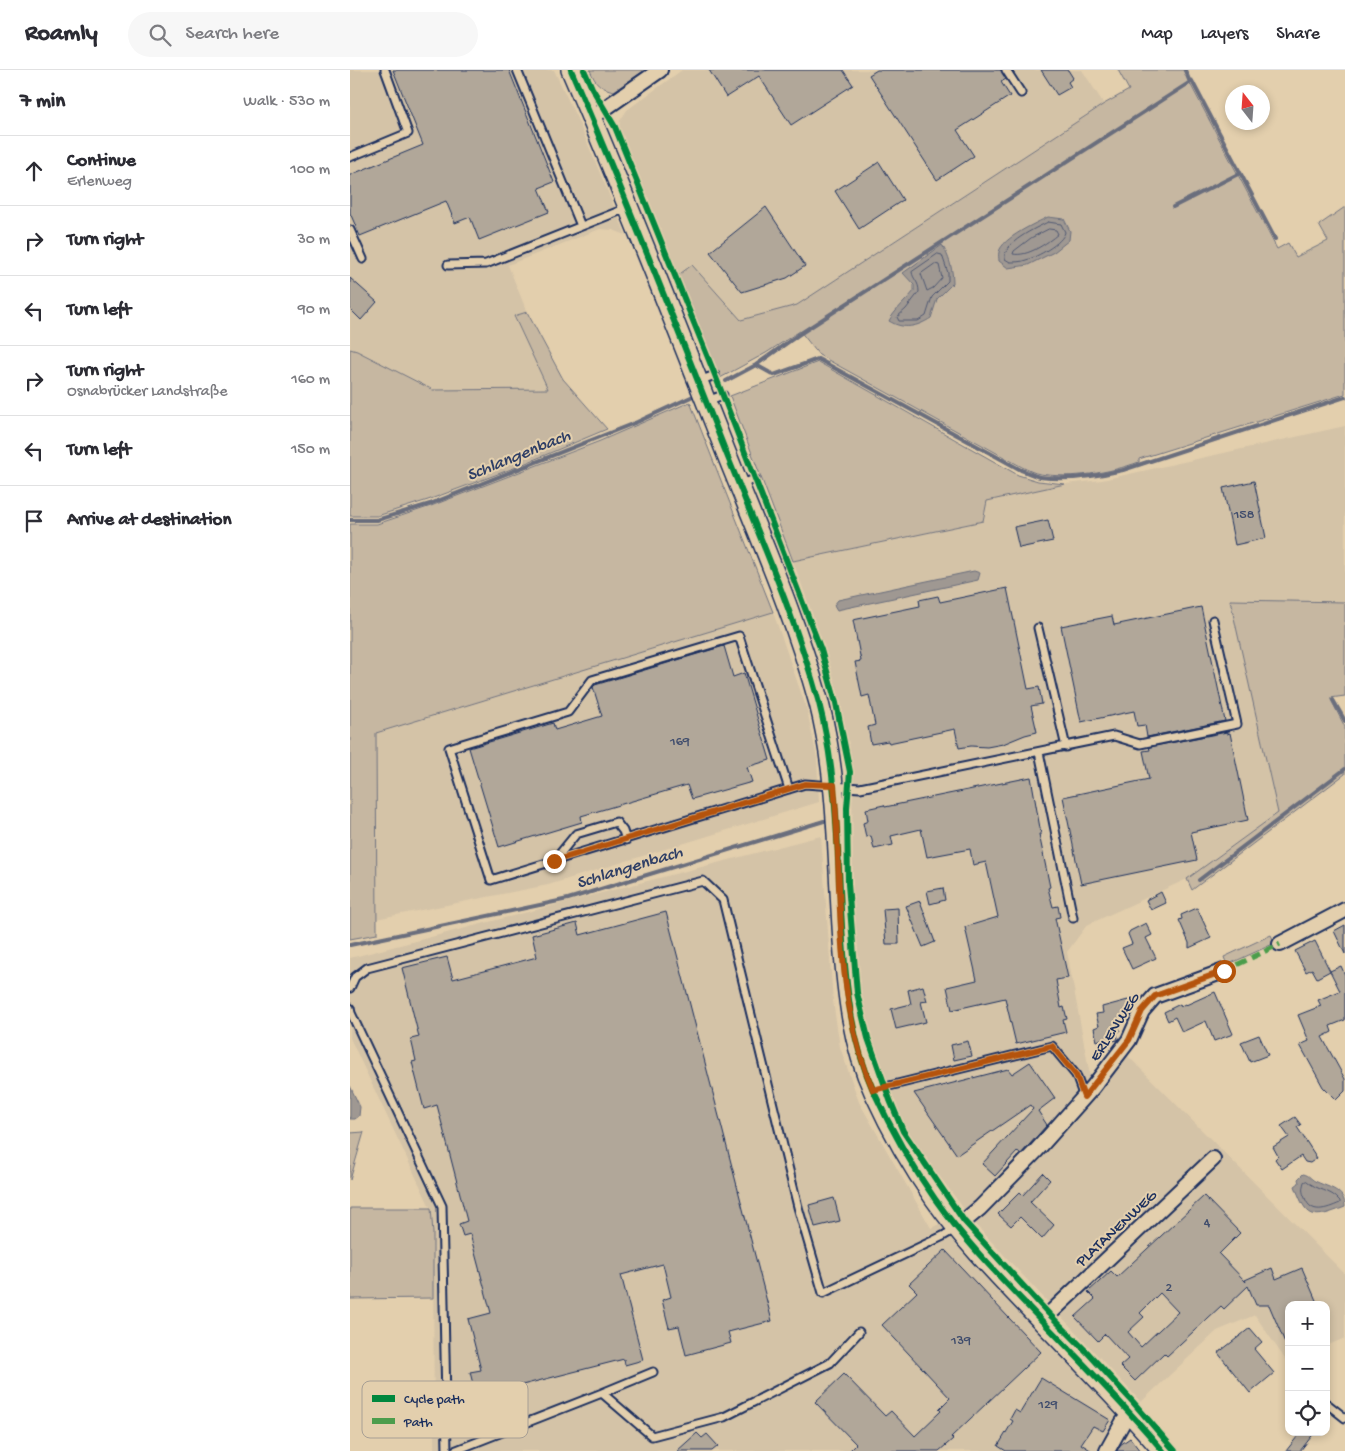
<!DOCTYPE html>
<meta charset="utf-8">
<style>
:root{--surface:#fff;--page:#f7f7f7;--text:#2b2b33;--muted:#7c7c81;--line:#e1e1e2}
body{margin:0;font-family:"Gochi Hand",sans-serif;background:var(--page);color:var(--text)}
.controls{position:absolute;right:15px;bottom:15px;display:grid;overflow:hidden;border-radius:10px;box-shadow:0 2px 8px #0003}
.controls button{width:45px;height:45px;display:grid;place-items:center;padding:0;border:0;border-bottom:1px solid var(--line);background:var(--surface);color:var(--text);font:25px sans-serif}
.compass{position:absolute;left:875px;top:15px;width:45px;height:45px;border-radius:50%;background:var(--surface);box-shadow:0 2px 8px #0003;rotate:343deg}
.stop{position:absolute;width:15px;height:15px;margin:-11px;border:4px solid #b45309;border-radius:50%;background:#fff}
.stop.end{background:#b45309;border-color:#fff;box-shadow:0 1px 5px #0008}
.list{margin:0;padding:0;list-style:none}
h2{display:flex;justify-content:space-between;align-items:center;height:65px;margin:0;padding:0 20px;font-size:21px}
h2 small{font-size:16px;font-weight:400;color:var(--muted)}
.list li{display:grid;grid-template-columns:32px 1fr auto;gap:15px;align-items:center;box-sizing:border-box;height:70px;padding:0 20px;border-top:1px solid var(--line)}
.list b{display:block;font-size:19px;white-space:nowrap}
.list p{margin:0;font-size:16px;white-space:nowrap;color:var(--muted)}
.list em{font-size:16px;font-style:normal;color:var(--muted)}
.icon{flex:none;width:28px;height:28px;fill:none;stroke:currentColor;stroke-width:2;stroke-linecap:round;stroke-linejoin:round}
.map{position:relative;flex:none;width:995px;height:1381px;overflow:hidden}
header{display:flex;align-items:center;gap:30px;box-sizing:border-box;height:70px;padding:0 25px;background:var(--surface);border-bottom:1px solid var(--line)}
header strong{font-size:24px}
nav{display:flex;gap:28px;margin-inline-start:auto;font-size:18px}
.search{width:350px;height:45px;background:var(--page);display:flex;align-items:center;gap:12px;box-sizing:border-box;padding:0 18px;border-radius:28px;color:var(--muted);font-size:19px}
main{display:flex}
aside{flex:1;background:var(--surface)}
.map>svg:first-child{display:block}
</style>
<header>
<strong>Roamly</strong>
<div class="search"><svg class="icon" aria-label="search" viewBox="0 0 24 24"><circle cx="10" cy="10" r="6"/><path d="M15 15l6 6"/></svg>Search here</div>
<nav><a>Map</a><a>Layers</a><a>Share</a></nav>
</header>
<main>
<aside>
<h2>7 min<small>Walk · 530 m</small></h2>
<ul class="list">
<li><svg class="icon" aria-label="ahead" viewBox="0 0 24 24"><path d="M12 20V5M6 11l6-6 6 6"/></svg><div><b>Continue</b><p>Erlenweg</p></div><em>100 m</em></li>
<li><svg class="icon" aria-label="right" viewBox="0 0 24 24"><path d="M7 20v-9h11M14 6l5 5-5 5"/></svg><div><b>Turn right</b></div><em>30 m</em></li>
<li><svg class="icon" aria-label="left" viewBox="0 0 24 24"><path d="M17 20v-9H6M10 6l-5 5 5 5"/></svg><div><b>Turn left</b></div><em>90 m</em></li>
<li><svg class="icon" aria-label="right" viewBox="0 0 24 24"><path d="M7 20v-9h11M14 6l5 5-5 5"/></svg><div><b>Turn right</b><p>Osnabrücker Landstraße</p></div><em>160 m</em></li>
<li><svg class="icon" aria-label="left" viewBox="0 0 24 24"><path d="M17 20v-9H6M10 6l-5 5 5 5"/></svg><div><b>Turn left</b></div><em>150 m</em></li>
<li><svg class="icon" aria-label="arrive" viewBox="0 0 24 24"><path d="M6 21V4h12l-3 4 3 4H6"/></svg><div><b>Arrive at destination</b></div></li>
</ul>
</aside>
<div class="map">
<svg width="995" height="1381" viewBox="0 0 995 1381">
<rect width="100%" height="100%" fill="#e3cfad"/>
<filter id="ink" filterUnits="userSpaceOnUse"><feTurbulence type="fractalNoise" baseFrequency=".02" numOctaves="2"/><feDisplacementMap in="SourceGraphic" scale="10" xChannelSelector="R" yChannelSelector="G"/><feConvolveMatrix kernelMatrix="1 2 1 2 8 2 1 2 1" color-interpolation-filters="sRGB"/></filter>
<g filter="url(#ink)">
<path fill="#d4c3a7" d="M0,0H204L229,53L276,165L263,160L250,159L158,195L177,242L164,247L198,319L83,320L7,281L0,279Z
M332,0H732L754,34L447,235L391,250L342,195L327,206L269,59L270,51L277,40Z
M995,356V532L881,530L928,743L837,809L737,855L717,882L741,1011L775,983L995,1204V1268L976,1276V1235H939V1292H937L905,1245L867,1261L791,1332L627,1156L581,1095L557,1060L543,1029L521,967L511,920L503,821L502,701L491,632L475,579L443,491L633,451L636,431L715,414L752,410Z
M423,542L457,640L467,688L469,732L198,815L26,849V663Z
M471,766L483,931L490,977L509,1032L581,1158L591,1153L606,1174L769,1347L749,1381H84L83,1163L81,1139L0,968V888Z"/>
<path fill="#c6b7a1" stroke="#707380" d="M240,0H295L264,21C250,18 245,13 240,0Z
M768,0H833L927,179L938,173L946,187L978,171L969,155L995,137V324L789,389V392C759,403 722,409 690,404C684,403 678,400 672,397L469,285L450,261L416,283L370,308L327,206L342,195L391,250L447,235L754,34L779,20Z
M177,242L213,309L257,359L164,398L78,430L27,446H0V279L7,281L83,320L198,319L164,246Z
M468,292L668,405L688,411L715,414L637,431L633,451L443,491L380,326Z
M340,332L423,542L26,663L27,864L0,869V454H27L81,436L250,371Z
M880,530L995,532V626L980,628L995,657V704L842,820L837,809L928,743Z
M921,865L925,873L877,895L874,887Z
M14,1062L0,1110V1063Z
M0,1138H81L83,1163V1228L0,1229Z"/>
<path fill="#9f9892" stroke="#6a6e7d" d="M698,147L714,149L720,161L719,170L704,182L678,195L658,198L649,191C649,188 648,185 649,182C652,168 686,153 698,147Z
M592,175C599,186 603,200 603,213L587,229L581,248C567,257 554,260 539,251C543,242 557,230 564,221V215L553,203Z
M624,501L630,503L628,510L487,540L484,535L488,530Z
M0,1016L10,1037L9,1046L5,1049H0Z
M953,1104C960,1105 961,1110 967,1112C980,1118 995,1120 995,1137C962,1150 957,1149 945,1116L949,1113L948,1109Z"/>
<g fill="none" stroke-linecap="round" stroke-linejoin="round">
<path stroke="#505973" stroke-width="1" d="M698,152L711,154L715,162C713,173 687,187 676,190C671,192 665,192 660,192L655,189C652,173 686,158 698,152Z
M699,159L706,160L708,164C697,173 678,187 663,184L664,181L681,168Z
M588,184L592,185L598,203V211L582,227L576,246L568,251H549L547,247L556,239L569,222C569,211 563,210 562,202Z
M585,194L589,195L592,208L583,218L577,221L571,204Z
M957,1111C967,1121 980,1119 990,1131V1133C976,1139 961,1145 955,1128C952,1121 952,1119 954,1112Z"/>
<path stroke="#6a6e7d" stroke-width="4" d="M835,0L839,10L842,11L925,169
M823,137L890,103
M406,295L424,305L468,289L671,400C677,402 684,406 690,407C717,411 747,406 773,400L995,327
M376,311L406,295L448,265L842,11
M0,450H27L80,434L287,352L341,327
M983,630L995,651
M849,810L995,699
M0,875L218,829L474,751"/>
</g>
<path fill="#b1a799" stroke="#1b2f5e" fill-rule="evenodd" d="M43,0H159L204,112L189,118L199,142L129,170L120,147L105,153L96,131L10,166L0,143V105L73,75Z
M359,0H493L503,15L441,55L409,6L376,27Z
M527,0H651L656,9L651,12L660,26L607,60L624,86L587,110L519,5Z
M691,0H718L723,8L718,12L721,17L707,25Z
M529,92L553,130L509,159L485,121Z
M416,137L455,196L437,208L392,222L360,182Z
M0,208L27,232L11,250L0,239Z
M904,411L916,468L885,475L873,418Z
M698,450L703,471L669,478L664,457Z
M657,518L678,619L689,617L692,634L681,636L687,662L675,665L653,674L637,677L621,676L609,678L605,659L539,673L538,671L521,674L518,657L525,655L519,625L512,627L505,592L511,591L503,550L570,536L569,530L588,526L590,532Z
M851,537L875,651L797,667L795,655L787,656L784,641L731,652L711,556L762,546L764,555Z
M374,576L383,607L394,603L420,690L397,697L402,712L342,729L337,715L231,746L232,752L149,777L119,678L203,653L205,660L252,646L243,617L245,615Z
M877,662V664L880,663L898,750L841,762L847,790L731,814L713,727L799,709L793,681L800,680L799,677Z
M681,707L691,764H689L700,817L698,818L703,837L708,836L710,847L705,848L718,908L706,910L711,938L714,937L717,949L713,950L716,962L666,974L655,928L602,940L597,917L627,910L615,857L648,847L636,792L623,795L620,779L577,787L571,759L541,766L543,775L524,779L521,766L516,767L513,753L518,751L516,739L534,735L535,737Z
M593,818L595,830L580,834L577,821Z
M811,822L816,833L801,840L796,830Z
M570,831L585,872L573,877L556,836Z
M548,838L549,874H536L533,839Z
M847,838L861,868L839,878V873L829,850L832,849L831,845Z
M316,842L422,1251L378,1262L381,1273L336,1285L329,1256L319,1258L312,1230L321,1227L313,1194L271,1205L293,1290L275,1295L274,1289L137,1324L144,1336V1341L139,1345L129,1346L127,1354L120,1360H110L104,1352V1343L112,1336L128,1334L120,1302L131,1300L118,1249L141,1243L120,1164L113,1166L109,1154L117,1151L87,1035L74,1039L62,992L66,991L61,969L69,967L52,898L97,887L103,909L187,887L182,865L227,853L230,865Z
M796,853L802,865L796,868L806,888L782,899L772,878L782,874L778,864L780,861Z
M995,855V884L984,861Z
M965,871L980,901L991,896L995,905V950L980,956L982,962L972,967L995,1009V1021L986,1030L973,1017L950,975L959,971L948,945L971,936L968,930L990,921L980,901L967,908L962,899L956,902L945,881Z
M573,916L577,931L571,932L576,952L546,959L541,939L561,934L558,920Z
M865,922L883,964L864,971L856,951L832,962L825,947L818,951L814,942L830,934L831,936L835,934L836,935Z
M778,930L781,943L779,948L767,951L770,961L767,962L768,970L753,973L752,969L747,971L744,958L749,956L746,944L753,943L752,937Z
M909,965L918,985L900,992L891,972Z
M618,971L622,986L604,990L601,975Z
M680,992L705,1028L688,1041L697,1055L670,1085L668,1081L645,1106L632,1094L683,1039L680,1035L607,1085L564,1023L658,999L662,1004Z
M945,1047L951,1055L947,1057L967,1088L960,1093L955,1092L951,1086L932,1099L925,1089L928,1086L923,1077L939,1067L931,1056Z
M693,1103L700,1110L680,1132L704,1155L692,1169L670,1147L661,1156L648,1144L670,1122L673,1125Z
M854,1126L890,1163L869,1184L896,1212L895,1210L922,1198L926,1209L952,1198L968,1235H939V1282L919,1235H906L898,1216L874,1239L871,1236L817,1286L814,1283L785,1311L770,1296L778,1289L755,1264L748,1271L725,1247L745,1229L738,1222L761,1201L767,1207ZM810,1223L828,1242L791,1277L778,1262L794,1247L790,1243Z
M484,1128L490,1151L465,1157L459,1135Z
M595,1180L691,1282L601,1367L603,1369L589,1381H499L506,1374L465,1332L494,1304L535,1346L541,1341L565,1366L591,1341L589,1339L600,1328L532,1255L567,1222L559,1214Z
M900,1258L912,1272L904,1279L924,1303L900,1323L868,1283Z
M691,1308L760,1350L753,1361L743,1356L731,1374L742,1381H656L648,1376L663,1351L660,1349L665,1340L670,1343Z
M951,1362H965L950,1381H936Z
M347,1363L352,1368L357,1364L368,1376L362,1381H327Z
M780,1368L790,1381H767L770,1375Z"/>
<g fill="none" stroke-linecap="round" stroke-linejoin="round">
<defs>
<path id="lane" d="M167,0L231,156
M656,0L671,23
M0,87L58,63L35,0
M0,160L13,189
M98,195L136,194L277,138
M349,311L365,305
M357,331L373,325
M389,415L405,409
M688,558L716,677
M689,682L723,848
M439,719L389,566L242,610L218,642L99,678L141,810L455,714L510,718L764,666L790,674L887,654L863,550
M204,791L226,764L266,752L273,761L276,770
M0,918L5,907L17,898L353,811L373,830L448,1137L473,1223L593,1166L605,1159
M0,938L1,943L92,1136L97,1381
M523,1020L702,976L726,1005L734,1027
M252,1323L303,1302
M976,1333L995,1348
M104,1381L252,1323L302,1366L374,1347L480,1293L509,1262"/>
<path id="street" d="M241,48L310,0
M930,874L995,840
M607,1157L630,1138L686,1081L743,1017L779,970L792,941L805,926L874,901
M692,1251L863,1089
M757,1381L773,1352L781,1344"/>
<path id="secondary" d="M221,0C275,125 325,253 375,380C408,463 445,546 469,633C489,711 487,792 493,871C497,923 502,974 524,1022C541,1059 561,1095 585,1129C616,1173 655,1212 692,1251C733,1293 775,1336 813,1381"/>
</defs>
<use href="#lane" stroke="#1b2f5e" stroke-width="11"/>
<use href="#street" stroke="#1b2f5e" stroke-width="18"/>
<use href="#secondary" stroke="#1b2f5e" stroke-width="22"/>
<use href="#lane" stroke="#e3cfad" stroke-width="7"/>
<use href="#street" stroke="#e3cfad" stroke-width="14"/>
<use href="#secondary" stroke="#e3cfad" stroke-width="19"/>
<path stroke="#4c9d4c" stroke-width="5" stroke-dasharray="10 5" stroke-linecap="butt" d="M874,901L930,874"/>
<defs>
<path id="cycleway" d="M221,0C275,125 325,253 375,380C408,463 445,546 469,633C489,711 487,792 493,871C497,923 502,974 524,1022C541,1059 561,1095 585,1129C616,1173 655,1212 692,1251C733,1293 775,1336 813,1381
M234,0L242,18L265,57L365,305L471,580L486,633L500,702L497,738L498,814L507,923L518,968L540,1030L553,1061L614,1151L699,1244L737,1282L783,1332L825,1381"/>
</defs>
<use href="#cycleway" stroke="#e3cfad" stroke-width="9"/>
<use href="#cycleway" stroke="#00873e" stroke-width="6"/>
</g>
</g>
<g fill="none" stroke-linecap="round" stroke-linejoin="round" filter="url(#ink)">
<path stroke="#b45309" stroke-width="6" d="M204,791L455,714L484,715C493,817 482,924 523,1020L702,976L726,1005L734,1027L779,970L792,941L805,926L874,901"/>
</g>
<g text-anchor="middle" stroke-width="4" stroke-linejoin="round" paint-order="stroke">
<g font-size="14" fill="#404d6d">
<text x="894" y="448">158</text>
<text x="330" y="675">169</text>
<text x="857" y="1156">4</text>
<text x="819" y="1221">2</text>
<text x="611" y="1274">139</text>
<text x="698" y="1338">129</text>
</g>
<g font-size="16" fill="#1b2f5e" stroke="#e3cfad">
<text transform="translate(763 956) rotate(-57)" y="6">ERLENWEG</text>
<text transform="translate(765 1157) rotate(-43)" y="6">PLATANENWEG</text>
</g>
<g font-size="18" font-style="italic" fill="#2f3f66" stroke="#e3cfad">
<text transform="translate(168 384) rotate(-22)" y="6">Schlangenbach</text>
<text transform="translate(279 796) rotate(-17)" y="6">Schlangenbach</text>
</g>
</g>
<rect x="12" y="1311" width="166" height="57" rx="8" fill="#e3cfad" stroke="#a79f95" stroke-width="1"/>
<rect x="22" y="1325" width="23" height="7" fill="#00873e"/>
<rect x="22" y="1348" width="23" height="6" fill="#4c9d4c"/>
<g font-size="14" fill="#1b2f5e">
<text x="54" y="1333">Cycle path</text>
<text x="54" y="1356">Path</text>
</g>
</svg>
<div class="controls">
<button>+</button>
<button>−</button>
<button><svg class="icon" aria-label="locate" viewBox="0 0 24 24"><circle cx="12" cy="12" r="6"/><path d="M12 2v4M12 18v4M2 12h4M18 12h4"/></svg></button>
</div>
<svg class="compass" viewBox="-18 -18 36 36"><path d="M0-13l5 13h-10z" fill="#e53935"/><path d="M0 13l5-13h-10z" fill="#7c7c81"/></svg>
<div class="stop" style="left:874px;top:901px"></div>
<div class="stop end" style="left:204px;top:791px"></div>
</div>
</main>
